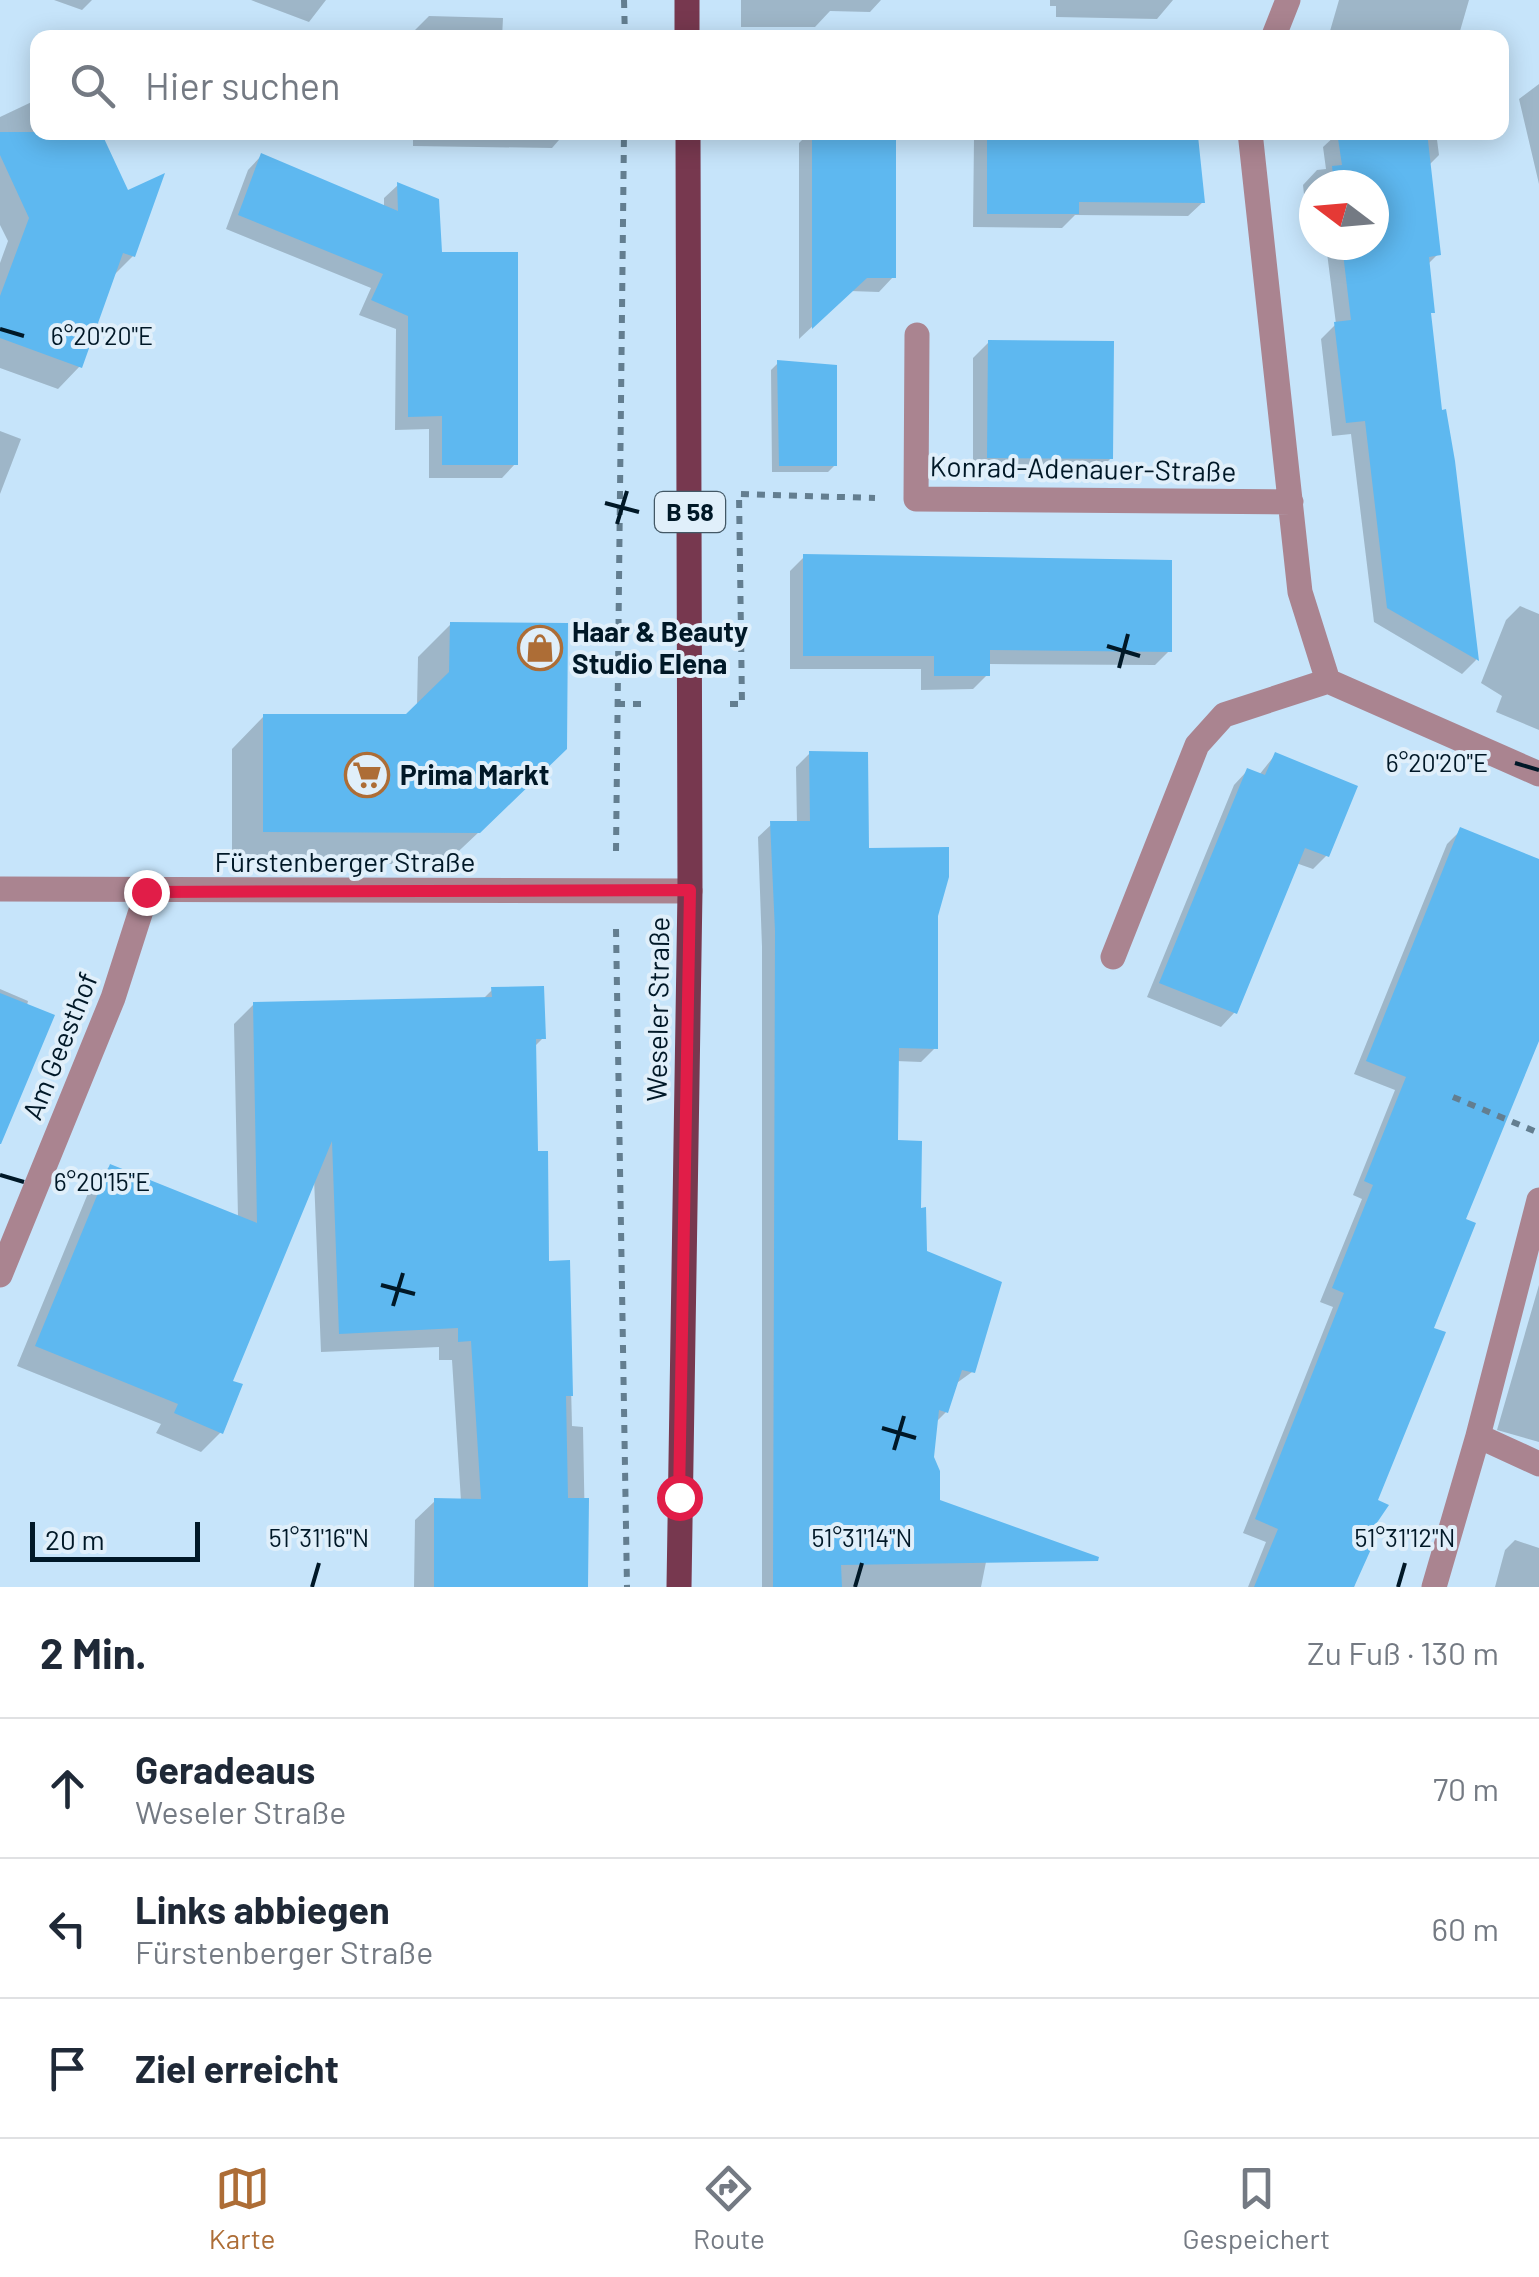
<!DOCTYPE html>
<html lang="de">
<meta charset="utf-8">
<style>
:root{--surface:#fff;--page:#f2f2f3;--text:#1f2937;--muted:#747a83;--line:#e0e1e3;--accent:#ad6d36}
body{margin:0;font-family:Barlow,sans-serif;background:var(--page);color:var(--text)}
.compass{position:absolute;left:1299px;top:170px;width:90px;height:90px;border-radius:50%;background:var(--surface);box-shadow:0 5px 25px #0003;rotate:286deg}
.scale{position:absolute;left:30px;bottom:25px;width:170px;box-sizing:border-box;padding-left:10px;border:5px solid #001827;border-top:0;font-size:28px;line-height:35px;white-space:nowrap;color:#001827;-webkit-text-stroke:8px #e0effa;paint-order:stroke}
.stop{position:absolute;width:30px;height:30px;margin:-22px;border:8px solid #e11d48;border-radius:50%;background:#fff}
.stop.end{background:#e11d48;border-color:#fff;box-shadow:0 2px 10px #0008}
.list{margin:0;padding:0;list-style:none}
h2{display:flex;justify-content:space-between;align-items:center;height:130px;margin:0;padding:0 40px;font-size:42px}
h2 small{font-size:32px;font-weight:400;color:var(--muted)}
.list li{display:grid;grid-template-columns:65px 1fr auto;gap:30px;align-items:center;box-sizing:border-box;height:140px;padding:0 40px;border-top:2px solid var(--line)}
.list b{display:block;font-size:38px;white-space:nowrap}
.list p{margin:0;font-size:32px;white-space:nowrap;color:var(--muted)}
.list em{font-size:32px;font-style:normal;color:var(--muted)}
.icon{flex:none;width:55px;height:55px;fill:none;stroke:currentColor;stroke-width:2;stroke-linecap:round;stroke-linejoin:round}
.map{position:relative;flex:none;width:1539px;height:1587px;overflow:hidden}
.search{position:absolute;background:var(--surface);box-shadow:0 5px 25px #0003;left:30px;right:30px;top:30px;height:110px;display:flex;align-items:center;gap:25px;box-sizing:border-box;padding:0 35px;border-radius:20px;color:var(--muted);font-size:38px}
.sheet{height:550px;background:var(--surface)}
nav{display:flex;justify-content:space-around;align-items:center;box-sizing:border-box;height:140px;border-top:2px solid var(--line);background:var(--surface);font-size:28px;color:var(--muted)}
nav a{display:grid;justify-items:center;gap:5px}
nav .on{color:var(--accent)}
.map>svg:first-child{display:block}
</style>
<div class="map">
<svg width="1539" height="1587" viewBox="0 0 1539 1587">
<rect width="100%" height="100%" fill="#c6e4fa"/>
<path fill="#0003" d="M54,0H92L82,10Z
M251,0H326L309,22Z
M741,0H881L870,12L830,11L815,27H741Z
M1050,0H1173L1157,19L1056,17V6H1050Z
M1339,0H1469L1458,38H1328Z
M429,16L503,18L502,38H414V31Z
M1539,84V184L1519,99Z
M38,99V132L133,256L112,277L80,366L58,389L0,368V263L8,241L0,225V117Z
M413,132H566L552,148L413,146Z
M810,132H894L893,277L879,292L850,291L799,339V143Z
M979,132H1171L1203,202L1188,216L1075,215L1062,228L973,227L974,138Z
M1436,132L1439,155L1428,166L1438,254L1427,265L1432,312L1429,315L1440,413L1452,461L1476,660L1462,674L1374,622L1351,434L1332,436L1321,339L1336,324L1326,245H1374V185H1314V232L1308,233L1303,185L1317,170L1326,169L1323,147L1338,133Z
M261,156L384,208V198L398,185L440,255L515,464L502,478H429V429L395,430L396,329L359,315L371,288L226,229L248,170Z
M989,342L1111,458L1096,474L973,473V358Z
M778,363L835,465L828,472H772L771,370Z
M0,431L21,439L0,494Z
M804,557L1169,651L1155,665L988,664L987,675L973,689L921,690V669H790V571Z
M1520,606L1539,614V730L1496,712L1502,696L1481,683L1506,620Z
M451,624L532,782L445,864H232V749L264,716L407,717L417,706L418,657Z
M810,753L867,850L935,916V1048L921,1062L896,1061L895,1143L918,1210L924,1253L972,1372L954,1385L946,1412L936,1422L932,1458L938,1502L994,1522L981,1587H762V947L758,837L772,824H797L796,767Z
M1275,755L1327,855L1313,869L1296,863L1234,1013L1221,1027L1147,997L1234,785L1247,771L1259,775Z
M1461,830L1539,862V1034L1463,1220L1375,1502L1354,1587H1248L1266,1542L1243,1533L1333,1307L1320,1302L1362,1199L1353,1195L1395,1090L1354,1074L1447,844Z
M0,989L28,1001L0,1123Z
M492,990L543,1038L534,1047L536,1154L547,1263H568L572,1426L583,1427L586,1587H414L415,1520L435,1501H461L452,1360H439V1347L321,1352L314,1178L230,1382L221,1432L201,1452L156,1433L161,1424L17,1366L91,1186L110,1166L238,1218L234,1024L254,1004L482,1000Z
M1539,1285V1442L1497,1430Z
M1515,1540L1539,1548V1587H1495L1505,1550Z"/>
<path fill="#5eb8f0" d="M0,132H101L128,190L165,173L135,257L123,253L82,368L0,338V296L29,218L0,155Z
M812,132H896V278H867L812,329Z
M987,132L1198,136L1205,203L1079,202V214H987Z
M1337,132H1427L1441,255L1429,257L1435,313H1431L1442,410L1446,409L1455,461L1479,661L1387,608L1365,421L1346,423L1334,322L1351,320L1342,245H1374V185H1334L1332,166L1342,165Z
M261,153L398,211L397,182L439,199L442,252H518V465H442V416L408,417V316L371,300L383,274L238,215Z
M988,340L1114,341L1113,459L987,458Z
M777,360L837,365V466H779Z
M803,554L1172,560V652L990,650V676H934V656H803Z
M450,622L568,623L567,749L480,833L263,832V714H406L449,672Z
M809,751L868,752L869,848L949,847V877L938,916V1049L899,1048L898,1140L922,1141L921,1208L926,1207L927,1251L1002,1282L975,1373L962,1370L948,1413L939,1410L934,1457L940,1471V1500L1099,1557L1098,1561L841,1565L842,1587H773L775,931L770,821H810Z
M1275,752L1358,786L1329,857L1305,848L1237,1014L1159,983L1247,768L1265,775Z
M1460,827L1539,859V1041L1466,1219L1476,1223L1434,1328L1446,1332L1378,1500L1389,1505L1372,1530L1376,1538L1354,1587H1254L1278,1529L1255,1519L1344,1293L1332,1288L1373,1185L1364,1181L1406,1077L1366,1061Z
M544,986L546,1039H536L538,1151H548L549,1261L570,1260L573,1396H566L568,1498H589L588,1587H434V1498L481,1499L471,1341L458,1342V1328L339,1334L332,1141L233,1381L243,1384L223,1434L174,1413L178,1404L35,1346L110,1164L257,1223L253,1002L492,997L491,987Z
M0,993L55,1015L1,1144H0Z"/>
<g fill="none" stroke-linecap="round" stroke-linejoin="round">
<path stroke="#637e90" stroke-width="6" stroke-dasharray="8 8" stroke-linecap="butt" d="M624,0L625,38
M617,704H647
M730,704H742L739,494L875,498
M616,851L624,132
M616,929L627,1587
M1453,1097L1539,1133"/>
<path stroke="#aa8490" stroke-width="25" d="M1273,38L1288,0
M1250,132L1300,592L1328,681L1539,774
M917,335L916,499L1291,502
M0,889L690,891
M1113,957L1197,745L1224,715L1328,681
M0,1275L113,998L147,892
M1478,1436L1539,1200
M1434,1587L1478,1436L1539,1464"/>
<path stroke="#77384f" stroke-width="25" d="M687,0V38
M679,1587L690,891L688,132"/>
</g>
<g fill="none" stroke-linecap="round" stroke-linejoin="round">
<path stroke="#e11d48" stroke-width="12" d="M146,892L690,890L679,1497"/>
</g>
<path fill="none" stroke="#001827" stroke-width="4" d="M0,329L24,336M605,503L639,512M617,524L627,491M1107,646L1140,656M1119,668L1128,634M1515,763L1539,770M0,1175L24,1182M381,1285L415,1294M393,1306L403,1273M882,1428L916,1438M894,1450L904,1416M312,1587L319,1563M855,1587L862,1563M1398,1587L1405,1563"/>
<defs>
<symbol id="shop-ring" viewBox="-11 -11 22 22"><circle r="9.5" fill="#e0effa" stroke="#ad6d36" stroke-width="1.5"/><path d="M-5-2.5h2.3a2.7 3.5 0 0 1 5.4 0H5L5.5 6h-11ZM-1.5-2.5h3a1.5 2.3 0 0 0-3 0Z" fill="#ad6d36"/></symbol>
<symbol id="supermarket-ring" viewBox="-11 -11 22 22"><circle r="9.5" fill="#e0effa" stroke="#ad6d36" stroke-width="1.5"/><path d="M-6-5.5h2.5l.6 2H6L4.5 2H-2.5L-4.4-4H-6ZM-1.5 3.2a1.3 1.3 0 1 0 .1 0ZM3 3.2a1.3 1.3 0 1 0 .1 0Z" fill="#ad6d36"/></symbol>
</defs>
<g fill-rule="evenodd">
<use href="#shop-ring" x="515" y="623" width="50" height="50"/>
<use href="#supermarket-ring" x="342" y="750" width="50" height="50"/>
</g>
<g text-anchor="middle" stroke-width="8" stroke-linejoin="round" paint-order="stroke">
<rect fill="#e0effa" stroke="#435866" stroke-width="2.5" x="655" y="492" width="70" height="40" rx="8"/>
<g font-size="25" font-weight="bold" fill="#001827">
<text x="690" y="521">B 58</text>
</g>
<g font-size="28" fill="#001827" stroke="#e0effa">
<text transform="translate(1083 469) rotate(1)" y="10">Konrad-Adenauer-Straße</text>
<text x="345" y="872">Fürstenberger Straße</text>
<text transform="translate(658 1009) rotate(-89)" y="10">Weseler Straße</text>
<text transform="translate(60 1046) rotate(-68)" y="10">Am Geesthof</text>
</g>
<g font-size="28" font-weight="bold" fill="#001827" stroke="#e0effa" text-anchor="start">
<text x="572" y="642">Haar &amp; Beauty<tspan x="572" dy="32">Studio Elena</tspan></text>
<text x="400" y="785">Prima Markt</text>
</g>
</g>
<g font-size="25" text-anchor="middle" fill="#001827" stroke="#e0effa" stroke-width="8" stroke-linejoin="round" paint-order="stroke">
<text x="102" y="345">6°20'20"E</text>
<text x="1437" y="772">6°20'20"E</text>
<text x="102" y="1191">6°20'15"E</text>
<text x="319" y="1547">51°31'16"N</text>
<text x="862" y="1547">51°31'14"N</text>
<text x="1405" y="1547">51°31'12"N</text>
</g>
</svg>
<svg class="compass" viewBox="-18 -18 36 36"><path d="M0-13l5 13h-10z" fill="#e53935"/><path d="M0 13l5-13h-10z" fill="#747a83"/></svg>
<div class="scale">20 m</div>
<div class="stop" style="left:679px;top:1497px"></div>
<div class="stop end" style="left:146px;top:892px"></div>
<div class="search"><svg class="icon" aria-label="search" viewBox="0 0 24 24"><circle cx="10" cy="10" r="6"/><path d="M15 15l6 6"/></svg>Hier suchen</div>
</div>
<section class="sheet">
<h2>2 Min.<small>Zu Fuß · 130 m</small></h2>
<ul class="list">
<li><svg class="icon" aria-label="ahead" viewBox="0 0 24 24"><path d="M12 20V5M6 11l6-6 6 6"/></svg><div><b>Geradeaus</b><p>Weseler Straße</p></div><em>70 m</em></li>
<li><svg class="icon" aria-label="left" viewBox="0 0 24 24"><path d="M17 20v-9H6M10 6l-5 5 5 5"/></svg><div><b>Links abbiegen</b><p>Fürstenberger Straße</p></div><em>60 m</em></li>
<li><svg class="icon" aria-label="arrive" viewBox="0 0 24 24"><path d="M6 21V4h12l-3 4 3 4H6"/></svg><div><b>Ziel erreicht</b></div></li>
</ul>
</section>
<nav>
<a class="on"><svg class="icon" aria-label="map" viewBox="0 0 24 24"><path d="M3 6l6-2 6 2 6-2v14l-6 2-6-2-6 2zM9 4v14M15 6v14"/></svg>Karte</a>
<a><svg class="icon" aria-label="directions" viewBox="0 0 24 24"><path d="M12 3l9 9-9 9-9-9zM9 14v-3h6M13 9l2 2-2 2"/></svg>Route</a>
<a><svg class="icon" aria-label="saved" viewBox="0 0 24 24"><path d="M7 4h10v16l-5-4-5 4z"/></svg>Gespeichert</a>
</nav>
